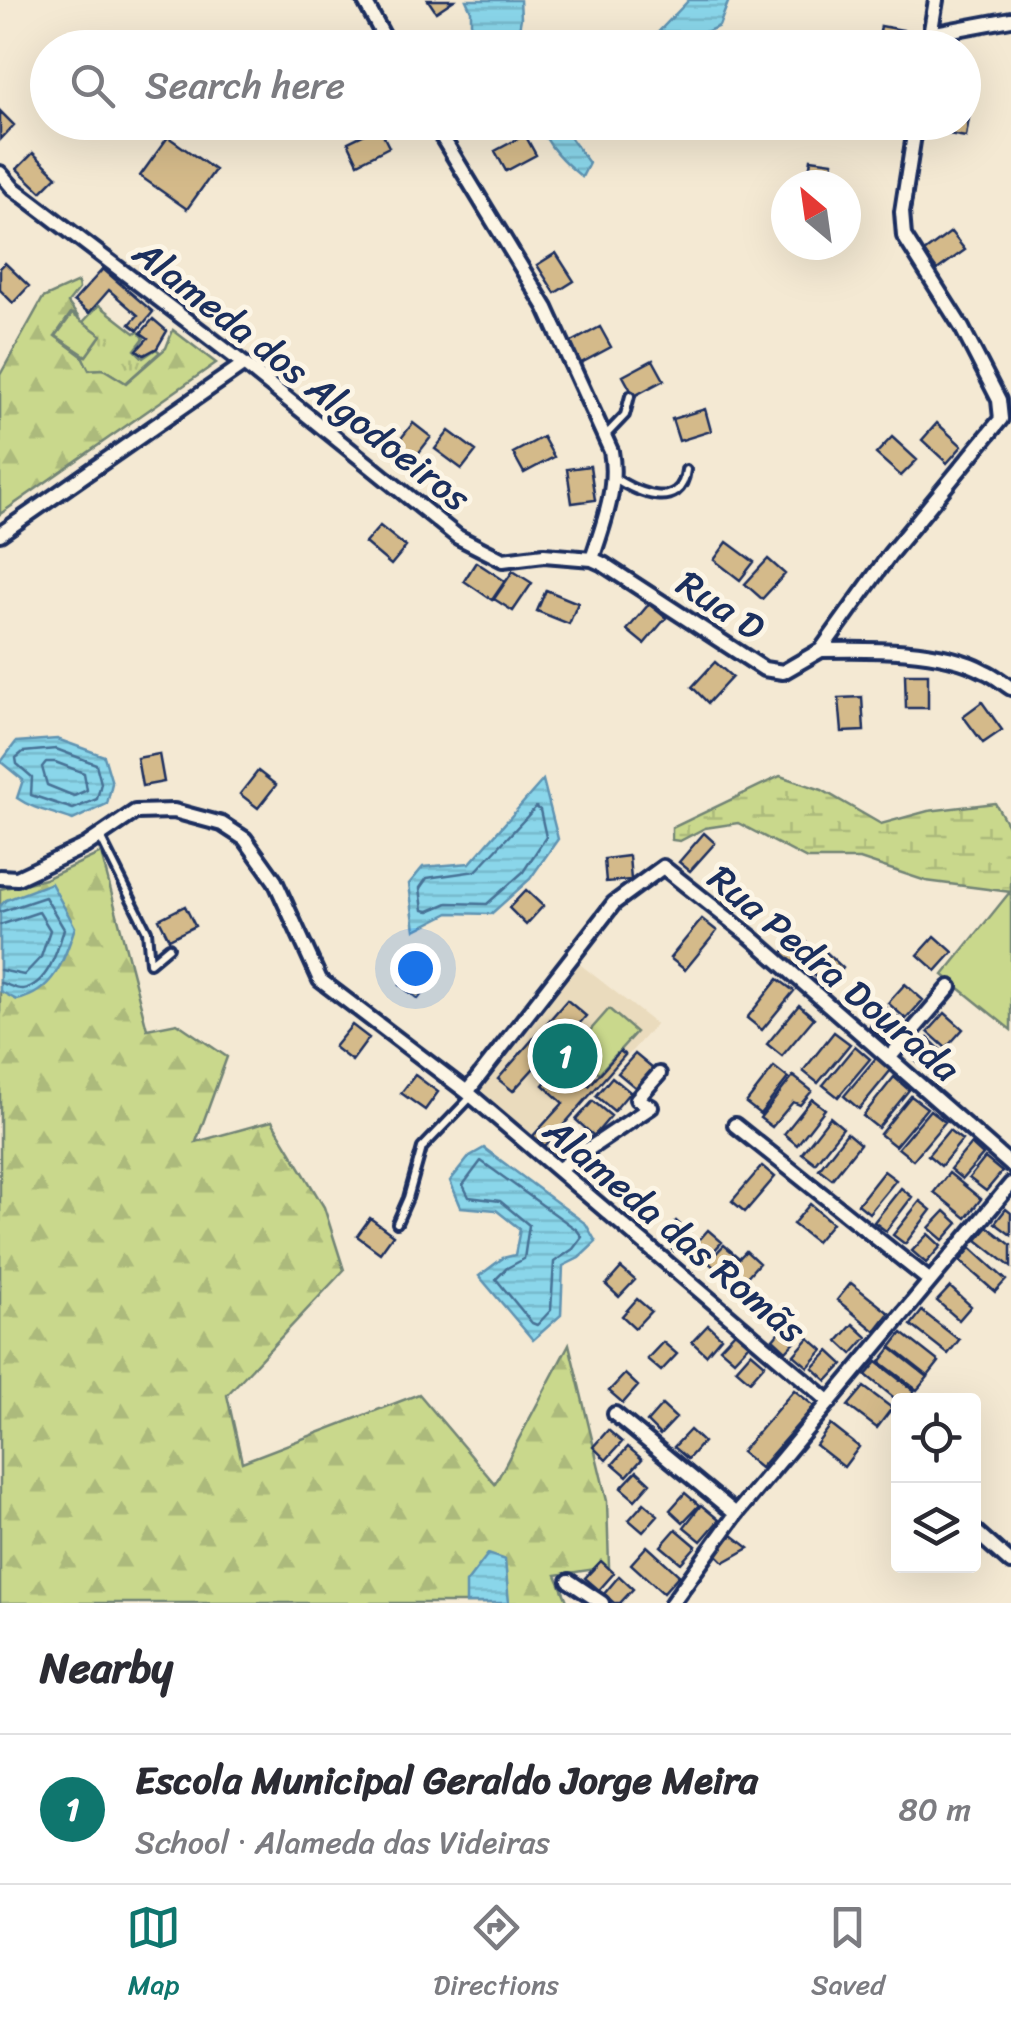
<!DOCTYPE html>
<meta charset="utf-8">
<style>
:root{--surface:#fff;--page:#f7f7f7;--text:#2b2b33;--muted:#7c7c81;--line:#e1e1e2;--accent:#0f766e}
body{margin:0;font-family:Sriracha,sans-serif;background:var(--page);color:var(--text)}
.controls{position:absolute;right:30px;bottom:30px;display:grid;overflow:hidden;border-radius:10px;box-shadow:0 10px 40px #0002}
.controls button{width:90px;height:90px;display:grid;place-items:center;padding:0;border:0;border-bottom:2px solid var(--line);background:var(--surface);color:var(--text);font:50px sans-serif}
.compass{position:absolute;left:771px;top:170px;width:90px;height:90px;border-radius:50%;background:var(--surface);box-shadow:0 10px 40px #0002;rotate:331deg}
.you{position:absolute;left:415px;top:968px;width:35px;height:35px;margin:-25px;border:8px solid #fff;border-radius:50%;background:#1a73e8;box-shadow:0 0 0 15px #1a73e833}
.badge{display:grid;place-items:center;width:65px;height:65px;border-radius:50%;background:var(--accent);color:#fff;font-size:32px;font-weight:700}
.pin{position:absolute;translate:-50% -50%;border:5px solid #fff;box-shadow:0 2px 10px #0006}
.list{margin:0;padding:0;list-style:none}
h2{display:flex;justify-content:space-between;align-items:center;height:130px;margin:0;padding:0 40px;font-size:42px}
h2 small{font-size:32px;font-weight:400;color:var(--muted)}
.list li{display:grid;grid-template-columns:65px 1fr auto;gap:30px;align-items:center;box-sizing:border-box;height:150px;padding:0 40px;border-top:2px solid var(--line)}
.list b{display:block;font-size:38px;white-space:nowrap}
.list p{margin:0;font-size:32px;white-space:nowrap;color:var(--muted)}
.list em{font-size:32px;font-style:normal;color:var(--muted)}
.icon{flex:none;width:55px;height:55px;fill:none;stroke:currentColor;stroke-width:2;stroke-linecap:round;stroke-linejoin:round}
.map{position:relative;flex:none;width:1011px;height:1603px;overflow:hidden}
.search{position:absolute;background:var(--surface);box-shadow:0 10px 40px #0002;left:30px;right:30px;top:30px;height:110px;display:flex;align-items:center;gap:25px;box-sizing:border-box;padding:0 35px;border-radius:55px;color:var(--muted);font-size:38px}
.sheet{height:280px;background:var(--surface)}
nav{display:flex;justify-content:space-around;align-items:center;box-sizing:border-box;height:140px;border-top:2px solid var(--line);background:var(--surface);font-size:28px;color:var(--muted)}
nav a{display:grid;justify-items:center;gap:5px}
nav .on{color:var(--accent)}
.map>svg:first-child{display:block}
</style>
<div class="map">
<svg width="1011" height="1603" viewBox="0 0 1011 1603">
<defs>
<pattern id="grass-tufts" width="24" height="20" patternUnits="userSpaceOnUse" patternTransform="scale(2.5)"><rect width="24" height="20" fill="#c9d88c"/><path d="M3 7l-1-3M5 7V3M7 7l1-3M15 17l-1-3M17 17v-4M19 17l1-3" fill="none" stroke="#acba7b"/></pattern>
<pattern id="forest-firs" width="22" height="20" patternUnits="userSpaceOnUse" patternTransform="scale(2.5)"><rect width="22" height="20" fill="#c9d88c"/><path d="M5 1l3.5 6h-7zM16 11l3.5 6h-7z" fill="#acba7b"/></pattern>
<pattern id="wetland-marsh" width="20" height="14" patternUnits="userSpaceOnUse" patternTransform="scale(2.5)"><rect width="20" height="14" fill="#c9d88c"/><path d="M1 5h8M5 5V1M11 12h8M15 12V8" fill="none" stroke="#acba7b"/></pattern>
<pattern id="water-rules" width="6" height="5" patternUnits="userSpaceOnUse" patternTransform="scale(2.5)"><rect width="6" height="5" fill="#8ad6ea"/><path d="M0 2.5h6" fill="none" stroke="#76b8cb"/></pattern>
</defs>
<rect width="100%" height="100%" fill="#f4e9d3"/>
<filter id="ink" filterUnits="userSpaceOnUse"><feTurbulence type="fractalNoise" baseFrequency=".01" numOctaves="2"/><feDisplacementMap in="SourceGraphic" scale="20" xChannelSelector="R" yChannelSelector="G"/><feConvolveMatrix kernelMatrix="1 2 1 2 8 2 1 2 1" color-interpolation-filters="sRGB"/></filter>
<g filter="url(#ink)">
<path fill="#eadbbd" d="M577,962L656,1024L543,1150L478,1087Z"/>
<path fill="url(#grass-tufts)" stroke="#728475" stroke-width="2.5" d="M99,305L135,333L138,331L144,338L135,350L143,358L156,349L160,352L126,383L103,369L88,370L82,356H86L101,335L83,322Z"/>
<path fill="url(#forest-firs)" stroke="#728475" stroke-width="2.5" d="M78,282L79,289L68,303L79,318L71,313L55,336L82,356L89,370L103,369L126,383L166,348L173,330L216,363L0,514V375L43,298Z
M101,853L147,1029L177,1023L227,1057L196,1142L272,1121L324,1207L344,1270L227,1395L242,1462L419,1394L495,1484L569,1344L607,1501L609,1567L556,1575L568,1603H0V889L45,879Z"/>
<path fill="url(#wetland-marsh)" stroke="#728475" stroke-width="2.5" d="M780,776L822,790L881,824L928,811L995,803L1011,831V892L926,881L860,859H807L738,823L705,828L680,841L672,840V828Z"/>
<path fill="#c9d88c" stroke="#728475" stroke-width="2.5" d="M72,314L101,335L86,356L56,336Z
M1009,893L1011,895V1030L943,975Z
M609,1009L636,1032L599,1073L573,1050Z"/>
<path fill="url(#water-rules)" stroke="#5e93b2" stroke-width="2.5" d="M466,0H520L521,18L516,47H471V11Z
M689,0H729L719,26L674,47H644Z
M540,123H560L589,163L582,177C565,163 546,146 540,123Z
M57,739L104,756L112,783L107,804L73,820C53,812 34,810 17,798L23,780L1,762L16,742Z
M543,780L558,839L530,879L491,914L449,913L415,930L409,884L423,867L470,863Z
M51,883L75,927C64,960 54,992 17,1000L0,991V906L6,900Z
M484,1148L586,1224L596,1242L579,1258L563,1266L561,1315L533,1340L479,1276L503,1258L515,1255L520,1229L496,1210L461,1207L450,1181L470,1156Z
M488,1554L505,1560L509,1603H466V1583Z"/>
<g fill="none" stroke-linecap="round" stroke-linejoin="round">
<path stroke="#477296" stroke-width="2.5" d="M56,749L96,764L101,783L97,799L73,809L31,795L32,777L17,764L16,758L23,752Z
M46,762H55L84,773L87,790L74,796L47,785L42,767Z
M536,807L540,810L546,837L523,872L487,904L448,903L429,911L423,910L420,888L427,878L476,871Z
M0,912L45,897L64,929C58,949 48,985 23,989C16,990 8,984 0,983
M0,925L39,912L50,930L41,957L24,975L0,970
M481,1161L577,1230L582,1237L573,1249L554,1262L551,1310L537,1325L532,1323L496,1279L507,1268L524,1259L529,1225L500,1201L469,1197L463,1185Z"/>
</g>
<path fill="#d4ba8a" stroke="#1b2f5e" stroke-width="2.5" d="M428,0H454L436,12Z
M881,26L903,30L900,48H877Z
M964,98L972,99L966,137L931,131L932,122H964Z
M0,111L14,125L0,140Z
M379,127L389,147L358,163L348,142Z
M525,135L536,155L506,171L495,151Z
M168,137L215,170L187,209L140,176Z
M33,153L57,176L41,192L17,169Z
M811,159L833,162L830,185H807Z
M951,232L965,250L937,270L924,252Z
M556,253L574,281L555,293L537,265Z
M5,263L29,286L13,303L0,290V268Z
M103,269L153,312L138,330L130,324L138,315L109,290L89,313L74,301Z
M153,319L167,331L157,348L144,355L137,350L148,338L141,333Z
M600,327L611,347L581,363L570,343Z
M653,360L664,380L634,396L623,376Z
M705,409L711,431L679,441L672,419Z
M413,423L431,437L410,464L392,450Z
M937,423L962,446L947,463L922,440Z
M449,431L476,451L462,469L435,449Z
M543,437L554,457L524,473L513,453Z
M892,437L917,460L901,476L876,454Z
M590,466L595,500L572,503L567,469Z
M380,526L406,547L391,565L365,543Z
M727,542L754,562L740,580L714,560Z
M768,559L785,574L762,599L745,584Z
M476,562L505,581L492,600L464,581Z
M513,571L532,583L513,611L494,599Z
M546,590L578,603L569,624L537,611Z
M649,604L666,618L644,644L627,630Z
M715,662L732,677L708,703L692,687Z
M905,674H928V708H906Z
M862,697L864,731L842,732L839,698Z
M982,702L1002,730L983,743L963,716Z
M159,754L164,782L142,786L137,758Z
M258,771L276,785L258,808L240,794Z
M704,833L715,843L690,871L679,862Z
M629,856L631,880L606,882L604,859Z
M730,884L748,899L731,918L713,903Z
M526,890L543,906L526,925L509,908Z
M185,906L195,926L169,939L159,919Z
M702,919L717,931L685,970L670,958Z
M798,935L816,950L800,970L782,954Z
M935,936L953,952L936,971L918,955Z
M826,952L843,968L827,987L809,971Z
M418,962L436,976L418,999L400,985Z
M778,979L794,991L762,1030L747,1018Z
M905,984L923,1000L906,1019L888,1003Z
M567,1000L586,1016L552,1055L589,1086L620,1051L625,1055L545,1146L533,1136L563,1103L543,1085L556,1070L543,1058L513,1091L498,1079Z
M799,1005L814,1018L782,1056L767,1044Z
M886,1008L904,1023L887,1043L869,1027Z
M945,1013L963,1029L946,1048L928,1032Z
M352,1025L369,1038L352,1061L334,1047Z
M834,1032L850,1044L818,1083L803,1071Z
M928,1038L945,1054L929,1073L911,1057Z
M855,1046L870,1059L838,1097L823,1085Z
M635,1054L653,1069L636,1088L618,1073Z
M876,1058L891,1070L859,1109L844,1096Z
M774,1067L788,1078L760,1114L746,1103Z
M415,1075L438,1092L425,1110L401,1093Z
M793,1076L812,1091L800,1105L793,1102L772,1127L760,1118Z
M612,1077L630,1092L614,1111L596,1096Z
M894,1077L909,1090L878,1128L863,1116Z
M911,1096L927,1108L895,1146L880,1134Z
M812,1099L825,1109L797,1145L784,1134Z
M593,1101L611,1116L594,1136L576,1120Z
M930,1110L945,1122L913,1160L898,1148Z
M830,1117L843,1128L815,1163L802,1153Z
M949,1130L962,1140L941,1166L928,1155Z
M563,1133L577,1146L561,1163L548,1150Z
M847,1133L860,1144L832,1179L819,1169Z
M971,1144L983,1155L962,1179L950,1169Z
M985,1158L1002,1172L986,1191L969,1178Z
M762,1166L775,1177L745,1212L732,1201Z
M884,1171L896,1180L869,1213L858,1204Z
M949,1173L981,1199L966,1218L934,1192Z
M901,1188L912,1197L886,1231L874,1222Z
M920,1201L931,1210L905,1244L893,1235Z
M810,1204L832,1223L816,1242L793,1224Z
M1006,1209L1011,1213V1235L995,1223Z
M945,1211L958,1223L943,1240L929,1228Z
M370,1218L393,1235L380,1253L357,1236Z
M676,1221L690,1234L674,1251L661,1238Z
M988,1227L1011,1245V1267L977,1240Z
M708,1230L722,1242L706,1259L693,1247Z
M928,1234L941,1246L926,1263L912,1251Z
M724,1245L738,1257L722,1274L708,1262Z
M971,1248L1006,1280L995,1292L960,1261Z
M746,1251L759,1263L744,1280L730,1268Z
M621,1268L635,1280L619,1297L606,1285Z
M851,1283L889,1313L875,1331L837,1300Z
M950,1287L971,1306L959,1320L937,1301Z
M637,1299L651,1311L635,1328L622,1316Z
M922,1311L959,1340L948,1354L911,1325Z
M788,1321L802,1334L786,1351L773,1339Z
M853,1324L867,1337L852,1354L838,1341Z
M708,1325L721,1337L706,1355L692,1342Z
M736,1331L749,1344L734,1360L720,1348Z
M902,1333L939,1362L928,1376L891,1347Z
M809,1338L823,1350L808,1367L794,1355Z
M663,1342L677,1354L661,1371L647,1359Z
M891,1348L928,1377L917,1390L880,1362Z
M829,1351L843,1364L827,1381L813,1368Z
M751,1352L765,1364L750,1381L736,1369Z
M877,1362L914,1391L906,1400L898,1401L866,1375Z
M625,1374L638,1386L623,1403L609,1391Z
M864,1387L892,1408L877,1428L848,1406Z
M794,1390L814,1406L760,1468L741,1452Z
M662,1405L676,1418L660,1435L647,1422Z
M831,1425L859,1447L844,1467L816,1445Z
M608,1430L622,1442L606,1460L593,1447Z
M690,1430L703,1442L688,1459L674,1447Z
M628,1447L642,1459L627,1476L613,1464Z
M637,1471L650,1483L635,1500L621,1488Z
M685,1493L699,1505L683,1522L670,1510Z
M644,1503L658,1515L643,1532L629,1520Z
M701,1505L719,1520L701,1541L684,1527Z
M676,1529L696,1546L681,1563L661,1546Z
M732,1535L749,1548L724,1562L716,1554Z
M647,1546L679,1575L663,1593L631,1564Z
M601,1561L614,1573L599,1590L585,1578Z
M619,1576L633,1589L620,1603H614L604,1594Z"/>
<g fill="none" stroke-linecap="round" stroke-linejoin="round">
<defs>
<path id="lane" d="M605,436L625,415L630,396
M613,477C636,492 681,513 686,470
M100,837L147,931L150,963L169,947
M397,1223L408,1198L422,1148L471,1097"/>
<path id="street" d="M364,0L390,48
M930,34L1011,19
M928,48L936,0
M433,122L546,308L611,451C618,488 603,525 592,559
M0,173L13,188L244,364L458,537L503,560L544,555L592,559L603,564L764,669L783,672L821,650L890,554L1001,419L999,400L962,328L904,236L902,212L916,122
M0,534L244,364
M821,650C869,649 942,648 984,671C994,675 1002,682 1011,688
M0,877L17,878L85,846L135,812L174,811L222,824L245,839L275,881L320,980L467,1092L830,1402
M890,1057L950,987
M467,1092L614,903L663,867L751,937L1011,1165
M735,1125L930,1281
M559,1169L651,1107L637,1099L659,1074
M615,1414L736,1514
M974,1530L1011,1563
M569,1581L602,1603
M672,1603L736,1514L1011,1184"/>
</defs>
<use href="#lane" stroke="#1b2f5e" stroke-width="14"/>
<use href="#street" stroke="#1b2f5e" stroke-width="20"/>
<use href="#lane" stroke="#fcf5e5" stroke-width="6"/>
<use href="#street" stroke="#fcf5e5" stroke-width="12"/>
</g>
</g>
<g text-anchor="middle" stroke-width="10" stroke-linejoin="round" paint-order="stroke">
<g font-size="38" fill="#1b2f5e" stroke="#fcf5e5">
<text transform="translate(302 375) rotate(38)" y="13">Alameda dos Algodoeiros</text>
<text transform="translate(721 605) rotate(33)" y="13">Rua D</text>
<text transform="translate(834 973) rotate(40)" y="13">Rua Pedra Dourada</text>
<text transform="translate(675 1230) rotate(40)" y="13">Alameda das Romãs</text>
</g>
</g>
</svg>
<div class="controls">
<button><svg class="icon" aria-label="locate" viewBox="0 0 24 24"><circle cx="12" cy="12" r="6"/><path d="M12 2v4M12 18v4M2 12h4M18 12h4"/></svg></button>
<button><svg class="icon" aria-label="layers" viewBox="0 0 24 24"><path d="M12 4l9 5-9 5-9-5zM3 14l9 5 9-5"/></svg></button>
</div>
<svg class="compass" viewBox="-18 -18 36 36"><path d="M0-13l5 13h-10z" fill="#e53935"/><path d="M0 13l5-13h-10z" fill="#7c7c81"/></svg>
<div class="you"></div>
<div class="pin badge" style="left:565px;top:1056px">1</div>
<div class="search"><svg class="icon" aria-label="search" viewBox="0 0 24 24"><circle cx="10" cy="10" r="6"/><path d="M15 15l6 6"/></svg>Search here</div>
</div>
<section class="sheet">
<h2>Nearby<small></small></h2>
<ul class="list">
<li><span class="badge">1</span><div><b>Escola Municipal Geraldo Jorge Meira</b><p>School · Alameda das Videiras</p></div><em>80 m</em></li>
</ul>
</section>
<nav>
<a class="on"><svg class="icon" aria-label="map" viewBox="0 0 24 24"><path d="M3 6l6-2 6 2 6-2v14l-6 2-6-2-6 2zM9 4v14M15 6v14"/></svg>Map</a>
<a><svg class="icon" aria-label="directions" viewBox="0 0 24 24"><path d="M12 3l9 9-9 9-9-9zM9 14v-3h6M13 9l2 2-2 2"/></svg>Directions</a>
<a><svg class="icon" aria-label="saved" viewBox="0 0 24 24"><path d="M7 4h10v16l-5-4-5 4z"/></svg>Saved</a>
</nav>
